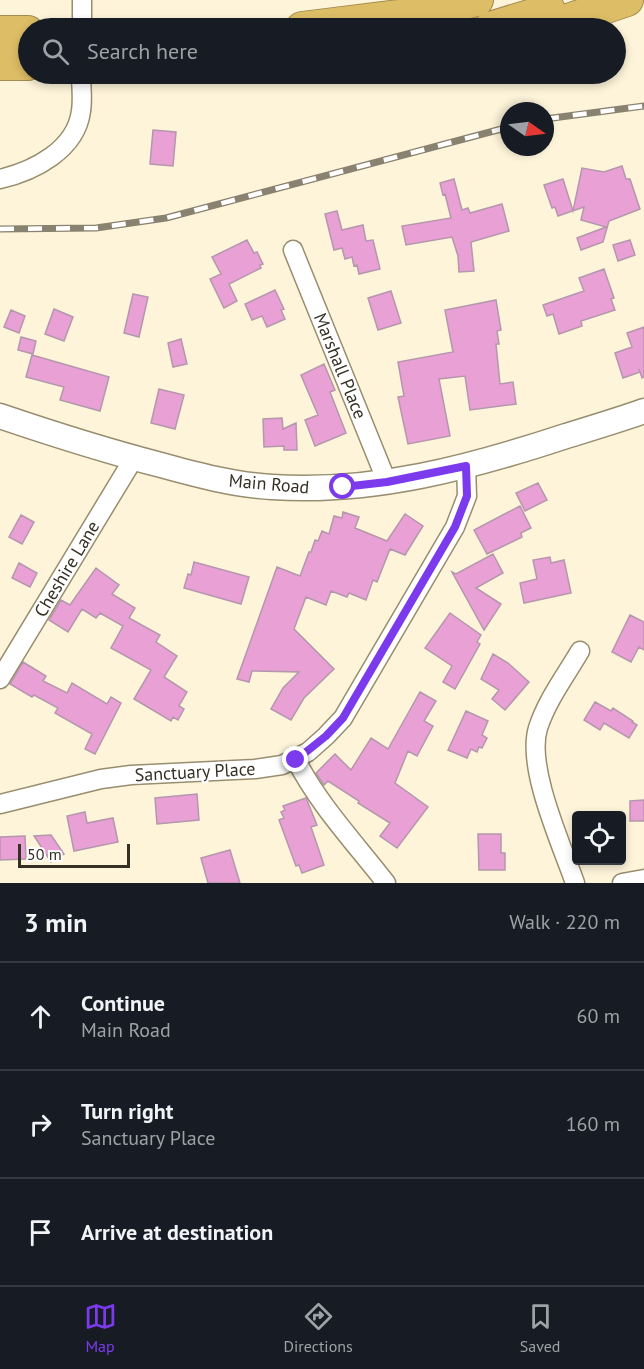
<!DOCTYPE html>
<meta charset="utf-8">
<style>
:root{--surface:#171b24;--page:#242831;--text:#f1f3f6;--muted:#9ea1a6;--line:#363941;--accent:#7c3aed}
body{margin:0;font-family:"PT Sans",sans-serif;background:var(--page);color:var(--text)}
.controls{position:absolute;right:18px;bottom:18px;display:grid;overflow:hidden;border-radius:6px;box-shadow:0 3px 9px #0003}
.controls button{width:54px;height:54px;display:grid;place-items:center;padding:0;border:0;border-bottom:2px solid var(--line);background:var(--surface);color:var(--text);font:30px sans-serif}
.compass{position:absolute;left:500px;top:102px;width:54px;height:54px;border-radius:50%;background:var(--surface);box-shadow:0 3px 9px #0003;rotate:104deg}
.scale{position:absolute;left:18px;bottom:15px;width:112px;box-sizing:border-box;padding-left:6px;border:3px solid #353024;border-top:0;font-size:16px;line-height:21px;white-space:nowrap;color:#353024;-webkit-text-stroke:4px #fff;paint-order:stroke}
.stop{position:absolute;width:18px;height:18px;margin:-14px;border:4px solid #7c3aed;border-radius:50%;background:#fff}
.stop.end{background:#7c3aed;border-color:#fff;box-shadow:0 2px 6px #0008}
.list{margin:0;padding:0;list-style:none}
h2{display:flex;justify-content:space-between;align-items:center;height:78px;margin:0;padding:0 24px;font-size:26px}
h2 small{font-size:20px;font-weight:400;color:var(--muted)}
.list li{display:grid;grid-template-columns:39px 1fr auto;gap:18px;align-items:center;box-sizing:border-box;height:108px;padding:0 24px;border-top:2px solid var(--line)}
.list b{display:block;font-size:22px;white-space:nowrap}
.list p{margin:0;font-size:20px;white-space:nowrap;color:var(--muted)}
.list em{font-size:20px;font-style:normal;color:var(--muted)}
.icon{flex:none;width:33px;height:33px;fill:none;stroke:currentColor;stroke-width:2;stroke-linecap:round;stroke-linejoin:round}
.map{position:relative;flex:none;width:644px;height:883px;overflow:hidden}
.search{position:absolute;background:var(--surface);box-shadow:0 3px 9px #0003;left:18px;right:18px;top:18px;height:66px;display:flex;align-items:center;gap:15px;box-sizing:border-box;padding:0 21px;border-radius:33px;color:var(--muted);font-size:22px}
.sheet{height:402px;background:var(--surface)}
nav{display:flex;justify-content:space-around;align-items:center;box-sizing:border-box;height:84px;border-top:2px solid var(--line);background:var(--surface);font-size:16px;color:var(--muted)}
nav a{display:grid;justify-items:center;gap:3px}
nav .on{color:var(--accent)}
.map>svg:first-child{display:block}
</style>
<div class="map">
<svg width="644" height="883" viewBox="0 0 644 883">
<rect width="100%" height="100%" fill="#fef4da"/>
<path fill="#e9a0d5" stroke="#b497ac" stroke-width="1.5" d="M153,130L176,132L173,166L150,164Z
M622,166L626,179H630L640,209L609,221L603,242L581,250L577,238L606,227L581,220L584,207L558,216L555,207L552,208L544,185L563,179L573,211L582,168L604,172Z
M454,179L462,210L468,208L470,213L502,204L509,231L471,242L474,271L459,272L458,256L452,237L406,245L402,226L451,218L445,194L443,195L440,183Z
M337,211L342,230L363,225L366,241L373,240L380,269L359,274L357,265L354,266L352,257L345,259L342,248L334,250L325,214Z
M247,240L254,253L257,252L263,264L260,265L261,268L229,284L237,301L224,308L210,279L221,274L212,257Z
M630,240L635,255L618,261L613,245Z
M604,269L614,298L611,299L615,310L581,321L582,326L559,334L553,314L547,316L543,305L584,291L579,278Z
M275,290L284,309L281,310L285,319L267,327L262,316L252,320L245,304Z
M391,291L401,323L378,330L368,298Z
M133,294L148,297L139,337L124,333Z
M496,300L501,330L497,331L499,344H496L500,384L513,382L516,404L470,410L465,376L439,379L450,436L408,444L398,397L404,396L398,362L453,352L445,310Z
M54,309L73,317L64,341L45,334Z
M11,310L25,316L19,333L4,327Z
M644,327V377L642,378L639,369L640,372L623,378L615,353L632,347L627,333Z
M21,337L36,341L33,354L18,350Z
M181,339L187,364L173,367L168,343Z
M32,355L109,377L100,411L60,400L64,387L26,377Z
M324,364L335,390L330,392L346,433L315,446L305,420L318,415L301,375Z
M159,389L184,395L175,429L151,423Z
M282,418L283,429L296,423L297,450H284V446L264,447L263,419Z
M538,483L547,500L525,511L516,493Z
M520,506L531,528L521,533L522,537L487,554L474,530Z
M343,512L359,517L355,528L387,541L405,514L423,526L405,555L390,549L377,582L373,580L366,600L349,593L347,597L331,591L326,605L306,597L294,629L334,669L304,698L291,720L271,709L283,688L299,672L252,671L249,682L237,679L277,567L300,576L309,552H311L315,540L318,541L322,531L329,534L334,516L342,518Z
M21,515L34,522L22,544L9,537Z
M493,554L503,573L476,588L501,604L484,630L452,572L456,574Z
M550,557L551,563L564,560L571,593L524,603L520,583L537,579L533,560Z
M194,562L249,577L241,604L184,588L188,574L191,575Z
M19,563L37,573L30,587L12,578Z
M96,568L119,585L112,594L135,608L129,618L160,635L156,642L177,656L164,677L187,692L179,706L184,709L178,720L173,717L171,721L134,699L151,670L111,648L123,626L100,613L96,618L82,609L68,632L49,620L61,600L70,605Z
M450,613L481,635L477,642L480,644L455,689L443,682L452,666L425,648Z
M630,615L644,622V650L639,647L631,662L612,652Z
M493,654L508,663L529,682L505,710L492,699L499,690L481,679Z
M23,662L46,676L43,681L67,693L72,683L107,704L111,697L121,703L95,754L85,749L92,734L55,713L58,708L34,695L32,697L10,684Z
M420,692L436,701L424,721L433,726L417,756L408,751L395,783L428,807L397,848L380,836L390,823L358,803L359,801L328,781L324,785L316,773L335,754L351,770L371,738L388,749Z
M595,702L611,711L613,708L633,721L632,722L637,725L629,738L604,723L600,730L584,720Z
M466,711L488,721L482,735L487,738L482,748L479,747L477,752L471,749L467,758L448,750Z
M197,794L199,820L157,824L155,798Z
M306,798L317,825L311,827L324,865L302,873L299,865L296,866L279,820L284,818L281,812L285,810L283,806Z
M644,800V821H630V801Z
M85,812L87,823L113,818L118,842L74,851L67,816Z
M478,834H501V853H505V870H479Z
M51,835L64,854L51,862L34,836Z
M25,836L26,859L0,860V837Z
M230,850L240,883H208L201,858Z"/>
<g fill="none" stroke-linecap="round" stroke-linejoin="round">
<defs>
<path id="street" d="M82,28V0
M0,179C34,171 76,150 81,111C83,99 81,86 81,74
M293,250L387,482
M0,679L134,458
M296,760C319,805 355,843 386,883
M0,804L101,779L131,775L255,769L282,765L308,752L326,736L343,718L455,527L467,496L466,466
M575,883C561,843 526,767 538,728C547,700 566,675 580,651
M622,883L644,879"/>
<path id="secondary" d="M0,416C53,434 107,451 161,465C197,475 235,485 272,487C373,494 472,467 566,436C592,428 619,420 644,411"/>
<path id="highway" d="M302,28L423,13L477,0
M490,28L549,10
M531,28L568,20L627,0
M0,32H28
M0,64H28"/>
</defs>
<use href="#street" stroke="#988d6f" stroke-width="21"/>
<use href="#secondary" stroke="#988d6f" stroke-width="27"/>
<use href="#highway" stroke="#a28c4f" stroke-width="34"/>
<use href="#street" stroke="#fff" stroke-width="18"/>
<use href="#secondary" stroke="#fff" stroke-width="24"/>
<use href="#highway" stroke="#ddbd66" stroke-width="32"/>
<defs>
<path id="rail" d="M545,119L644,106
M0,229L96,228L166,218L509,127"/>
</defs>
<use href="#rail" stroke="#898270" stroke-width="7"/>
<use href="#rail" stroke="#fff" stroke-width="4.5" stroke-dasharray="14" stroke-linecap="butt"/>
</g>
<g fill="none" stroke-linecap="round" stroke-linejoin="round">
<path stroke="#7c3aed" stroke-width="8" d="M296,760L326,736L343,718L455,527L467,496L466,466L387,482L343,487"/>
</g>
<g text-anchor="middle" stroke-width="4.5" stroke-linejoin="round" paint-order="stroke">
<g font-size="18" fill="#353024" stroke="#fff">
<text transform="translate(340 366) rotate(68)" y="6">Marshall Place</text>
<text transform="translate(269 484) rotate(5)" y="6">Main Road</text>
<text transform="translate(67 569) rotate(-59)" y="6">Cheshire Lane</text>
<text transform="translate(195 772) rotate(-3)" y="6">Sanctuary Place</text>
</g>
</g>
</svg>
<div class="controls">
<button><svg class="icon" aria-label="locate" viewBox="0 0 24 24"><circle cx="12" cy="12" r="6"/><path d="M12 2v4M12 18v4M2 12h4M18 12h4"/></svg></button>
</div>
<svg class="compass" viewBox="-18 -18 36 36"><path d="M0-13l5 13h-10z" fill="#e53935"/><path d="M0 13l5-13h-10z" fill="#9ea1a6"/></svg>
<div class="scale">50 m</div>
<div class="stop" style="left:343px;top:487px"></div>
<div class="stop end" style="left:296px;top:760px"></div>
<div class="search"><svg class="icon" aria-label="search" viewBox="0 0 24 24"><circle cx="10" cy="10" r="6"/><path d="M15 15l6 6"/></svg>Search here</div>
</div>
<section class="sheet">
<h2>3 min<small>Walk · 220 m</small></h2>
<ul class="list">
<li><svg class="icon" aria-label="ahead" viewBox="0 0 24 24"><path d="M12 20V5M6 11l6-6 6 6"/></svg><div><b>Continue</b><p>Main Road</p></div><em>60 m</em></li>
<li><svg class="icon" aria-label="right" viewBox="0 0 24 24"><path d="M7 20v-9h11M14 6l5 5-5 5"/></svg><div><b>Turn right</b><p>Sanctuary Place</p></div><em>160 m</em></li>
<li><svg class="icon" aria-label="arrive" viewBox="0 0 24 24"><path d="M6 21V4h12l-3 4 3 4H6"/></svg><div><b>Arrive at destination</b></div></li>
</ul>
</section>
<nav>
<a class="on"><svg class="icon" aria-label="map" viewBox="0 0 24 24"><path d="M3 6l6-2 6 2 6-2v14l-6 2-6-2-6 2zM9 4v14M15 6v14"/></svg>Map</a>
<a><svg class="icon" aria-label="directions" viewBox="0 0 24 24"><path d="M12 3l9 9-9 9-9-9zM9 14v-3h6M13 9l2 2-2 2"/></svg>Directions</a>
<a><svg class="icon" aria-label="saved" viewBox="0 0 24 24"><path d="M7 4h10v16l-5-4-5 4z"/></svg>Saved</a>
</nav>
